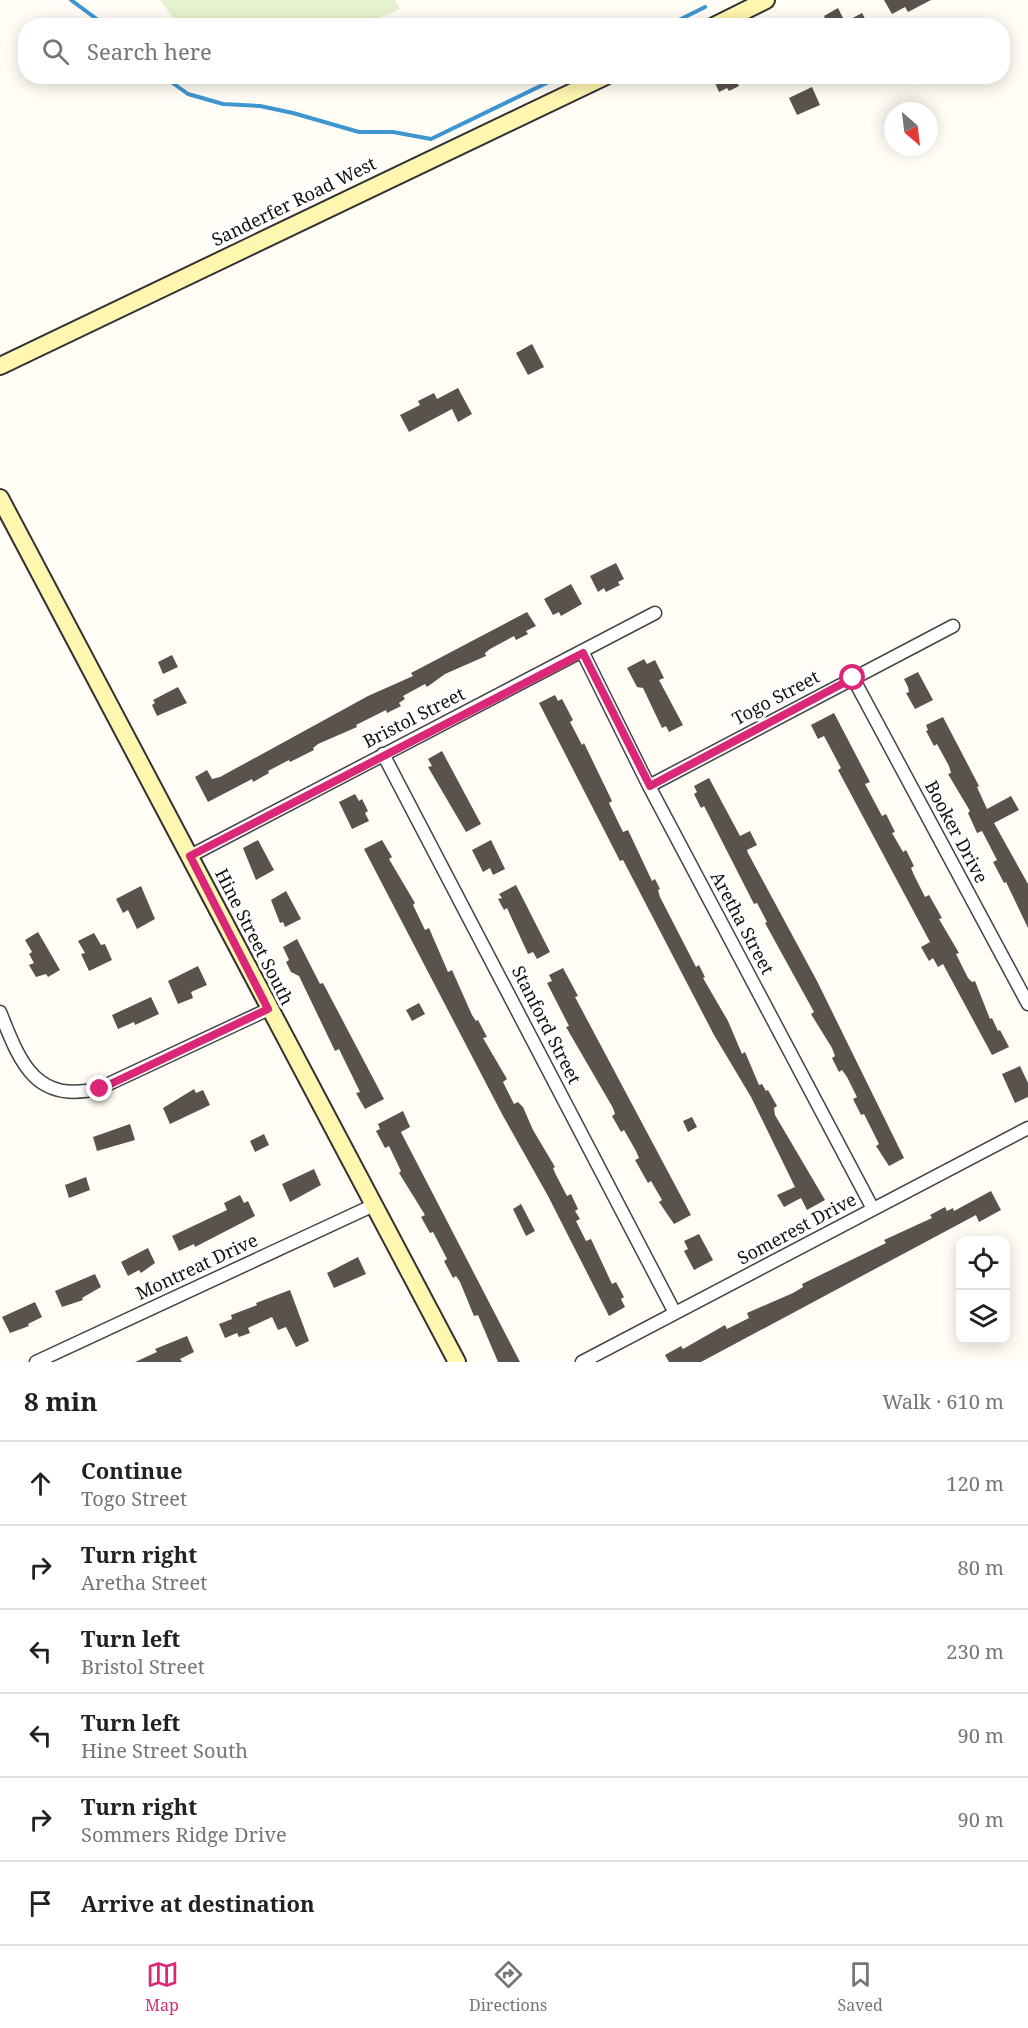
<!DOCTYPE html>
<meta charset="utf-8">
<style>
:root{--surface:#fff;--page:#f2f2f2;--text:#202124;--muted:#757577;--line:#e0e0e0;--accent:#db2777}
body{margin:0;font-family:"Noto Serif",serif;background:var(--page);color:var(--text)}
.controls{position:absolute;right:18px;bottom:18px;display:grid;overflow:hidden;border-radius:12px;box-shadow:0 3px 15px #0003}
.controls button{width:54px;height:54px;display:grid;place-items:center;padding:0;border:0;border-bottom:2px solid var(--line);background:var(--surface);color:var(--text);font:30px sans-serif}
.compass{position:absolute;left:884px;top:102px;width:54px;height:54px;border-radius:50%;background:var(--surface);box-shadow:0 3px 15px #0003;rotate:152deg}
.stop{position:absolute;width:18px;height:18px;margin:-14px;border:4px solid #db2777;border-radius:50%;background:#fff}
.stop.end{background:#db2777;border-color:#fff;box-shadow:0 2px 6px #0008}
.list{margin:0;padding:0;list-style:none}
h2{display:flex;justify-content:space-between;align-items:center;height:78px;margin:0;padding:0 24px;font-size:26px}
h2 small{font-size:20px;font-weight:400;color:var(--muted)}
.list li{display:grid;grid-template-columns:39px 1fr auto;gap:18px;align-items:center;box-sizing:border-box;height:84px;padding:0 24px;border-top:2px solid var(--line)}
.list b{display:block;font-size:22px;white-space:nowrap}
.list p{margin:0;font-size:20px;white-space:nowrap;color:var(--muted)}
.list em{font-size:20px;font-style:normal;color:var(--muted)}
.icon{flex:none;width:33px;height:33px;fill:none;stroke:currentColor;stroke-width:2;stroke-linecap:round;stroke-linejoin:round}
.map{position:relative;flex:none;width:1028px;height:1362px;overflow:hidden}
.search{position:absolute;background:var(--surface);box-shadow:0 3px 15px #0003;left:18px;right:18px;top:18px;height:66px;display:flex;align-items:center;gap:15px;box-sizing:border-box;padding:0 21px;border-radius:24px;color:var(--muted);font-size:22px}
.sheet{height:582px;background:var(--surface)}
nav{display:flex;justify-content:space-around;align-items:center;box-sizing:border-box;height:84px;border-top:2px solid var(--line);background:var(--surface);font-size:16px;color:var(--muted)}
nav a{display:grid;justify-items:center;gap:3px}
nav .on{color:var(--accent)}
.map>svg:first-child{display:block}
</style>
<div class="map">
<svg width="1028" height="1362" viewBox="0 0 1028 1362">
<rect width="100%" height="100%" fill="#fffdf5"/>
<path fill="#e6f2cf" d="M160,0H395L400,9L381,17L374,25L179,26Z"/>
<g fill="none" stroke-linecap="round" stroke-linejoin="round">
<path stroke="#3f96cf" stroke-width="4" d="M71,0L106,26
M667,26L705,7
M163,76L188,94L223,104L260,106L293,113L359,132H393L431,139L561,76"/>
</g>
<path fill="#5a524d" d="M884,0H931L908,12L905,7L892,14Z
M838,8L845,22L862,13L869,26H829L824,16Z
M712,76H734L739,86L729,91L727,88L719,92Z
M812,87L820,105L797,115L789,98Z
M532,344L544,367L528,375L516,353Z
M458,388L472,414L458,422L452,409L409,432L400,415L420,405L418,401L434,393L437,399Z
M616,563L624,579L618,582L620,585L606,592L604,588L598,592L590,576Z
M571,584L582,604L561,616L559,612L553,615L544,599Z
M527,612L536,626L526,631L528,634L516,640L514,636L490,649L485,653L486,656L445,674L427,687L425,684L403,696L405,699L399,703L401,706L387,713L386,710L356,725L357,727L318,744L313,748L314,750L290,762L289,760L268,771L269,773L253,782L252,779L208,802L195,777L207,770L212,779L220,777L368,696L413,676L411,673Z
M172,655L178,667L163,674L158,662Z
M644,659L647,664L655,660L664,678L659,680L683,725L669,732L666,726L662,728L643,688L637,687L627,668Z
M918,672L933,700L915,709L906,693L909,692L908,687L904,679Z
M178,687L187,703L157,716L152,705L155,703L153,700Z
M555,695L558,701L562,699L573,720L570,722L582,745L584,743L612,801L609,803L623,832L628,830L652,881L655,879L660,889L658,890L660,897L696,967L699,965L705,977L703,978L728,1021L742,1054L745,1052L759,1085L762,1084L766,1091L768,1090L777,1106L774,1108L775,1115L825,1200L807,1210L801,1198L784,1207L777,1195L795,1187L751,1097L714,1035L623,860L620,861L539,703Z
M834,713L870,782L865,784L882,816L886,814L895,832L892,833L903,852L906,850L914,866L911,868L914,875L925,897L929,895L942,918L939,919L959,953L956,954L968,978L972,982L975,981L990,1019L992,1018L998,1031L1000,1030L1009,1047L992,1055L943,964L938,967L933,958L929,961L921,947L930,942L838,770L841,768L824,736L818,739L811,725Z
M943,717L979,786L977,787L987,809L1011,796L1019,810L994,823L1028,884V928L1006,882L1004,883L993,862L997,860L982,831L977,833L968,813L970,811L948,774L951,773L949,766L937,744L934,746L926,731L928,730L926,725Z
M442,751L481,824L466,832L428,767L432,766L428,759Z
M709,778L740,836L750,831L757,845L747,850L748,853L817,981L904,1158L889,1166L876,1146L879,1144L864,1114L861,1115L853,1099L857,1097L847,1077L842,1070L839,1072L832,1058L835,1056L832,1048L811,1014L814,1012L765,923L767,922L757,903L754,904L704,806L701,808L694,794L697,792L694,786Z
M355,794L359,801L362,799L368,811L365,813L369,821L352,829L339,802Z
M258,840L274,870L256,880L243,848Z
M382,840L392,857L389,859L415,903L413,905L425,930L429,928L448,972L452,970L472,1015L476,1021L478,1020L487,1037L483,1038L507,1079L503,1082L514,1104L518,1102L523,1107L533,1130L555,1167L553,1168L556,1175L567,1196L571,1194L578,1209L575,1211L580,1219L576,1221L586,1241L591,1239L612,1284L616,1282L624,1297L621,1299L625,1307L609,1316L548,1196L502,1114L364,849Z
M491,840L505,869L493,875L490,868L483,872L472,850Z
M516,885L550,952L537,959L533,952L528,954L507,908L504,910L498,899L502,898L499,894Z
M141,886L155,919L137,929L128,910L123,913L116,899Z
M286,891L301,919L285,927L283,922L280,923L271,900Z
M38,932L60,970L48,977L46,974L36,977L29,965L34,963L29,954L32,952L25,940Z
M94,933L101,945L105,944L112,960L89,971L81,954L85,953L78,941Z
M297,939L320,984L323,983L384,1099L365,1109L356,1093L360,1092L339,1049L335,1051L299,976L291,972L286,962L289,960L283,947Z
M198,966L207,985L191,992L193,998L178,1004L168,981Z
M563,968L578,996L575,997L691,1215L674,1224L659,1202L662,1200L651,1181L648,1183L635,1160L639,1158L636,1151L624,1130L621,1132L612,1116L615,1114L613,1108L566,1027L569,1026L547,983L552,981L549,975Z
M151,997L159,1014L135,1025L134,1022L118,1029L112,1015Z
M419,1003L425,1014L412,1021L406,1010Z
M1020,1066L1028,1083V1097L1015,1103L1002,1074Z
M194,1089L196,1093L203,1090L210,1105L170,1124L163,1108Z
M403,1111L410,1127L401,1132L404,1138L520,1362H498L478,1315L474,1316L460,1282L456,1276L453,1278L444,1261L447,1259L433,1232L430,1233L421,1217L425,1215L399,1173L401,1171L389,1146L385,1148L376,1131L380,1129L378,1124Z
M692,1117L697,1127L688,1132L683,1121Z
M130,1124L135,1140L97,1151L93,1137Z
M264,1134L269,1145L255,1152L250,1141Z
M314,1169L321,1185L290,1202L282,1184Z
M86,1177L90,1190L69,1198L65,1185Z
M991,1191L1001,1210L979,1222L976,1215L701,1362H669L665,1355L681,1346L683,1349L725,1325L727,1329L749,1318L747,1313L793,1293L803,1287L802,1284L886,1243L884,1240L932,1218L930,1215L945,1207L947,1211L953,1208L954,1211Z
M240,1195L244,1203L248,1201L255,1216L195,1247L194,1244L179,1251L172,1236L227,1210L224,1203Z
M521,1204L535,1231L526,1236L513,1209Z
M699,1234L713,1260L694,1270L684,1251L688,1249L684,1241Z
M148,1248L155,1263L141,1273L139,1270L128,1276L121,1262Z
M358,1257L366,1274L334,1288L327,1273Z
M95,1274L101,1287L82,1298L83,1300L62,1307L55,1291Z
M290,1290L309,1341L296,1347L286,1327L278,1330L272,1317L248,1328L250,1333L239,1337L237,1333L225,1338L219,1324L232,1319L231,1315L257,1305L256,1303Z
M35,1302L42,1317L28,1324L29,1326L10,1333L2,1317Z
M187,1336L194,1352L180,1359L182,1362H135L157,1352L155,1349Z"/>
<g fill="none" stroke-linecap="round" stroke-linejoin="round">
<defs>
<path id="street" d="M583,653L649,786L873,1209
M853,678L1028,1004
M383,754L675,1313
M649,786L953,626
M190,856L655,613
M0,1012C20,1062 35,1105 100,1088L269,1009
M36,1362L374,1205
M582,1362L1028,1128"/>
<path id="secondary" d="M714,26L766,0
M0,366L606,76
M0,498L457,1362"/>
</defs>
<use href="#street" stroke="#444" stroke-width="15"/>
<use href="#secondary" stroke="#333" stroke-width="20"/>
<use href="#street" stroke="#fff" stroke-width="12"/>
<use href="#secondary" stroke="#fff6b0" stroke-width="16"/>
</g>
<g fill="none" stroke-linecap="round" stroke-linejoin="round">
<path stroke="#db2777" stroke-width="8" d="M100,1089L268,1009L190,856L583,653L650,786L853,678"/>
</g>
<g text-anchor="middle" stroke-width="6" stroke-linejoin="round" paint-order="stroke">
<g font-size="18" fill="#111" stroke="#fff">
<text transform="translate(294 202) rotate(-26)" y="6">Sanderfer Road West</text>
<text transform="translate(776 698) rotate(-28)" y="6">Togo Street</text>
<text transform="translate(414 718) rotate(-27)" y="6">Bristol Street</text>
<text transform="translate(956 832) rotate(62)" y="6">Booker Drive</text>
<text transform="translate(742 923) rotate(62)" y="6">Aretha Street</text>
<text transform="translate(254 937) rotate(63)" y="6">Hine Street South</text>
<text transform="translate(546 1025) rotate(63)" y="6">Stanford Street</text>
<text transform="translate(797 1229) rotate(-28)" y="6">Somerest Drive</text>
<text transform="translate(197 1267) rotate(-25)" y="6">Montreat Drive</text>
</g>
</g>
</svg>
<div class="controls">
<button><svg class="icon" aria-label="locate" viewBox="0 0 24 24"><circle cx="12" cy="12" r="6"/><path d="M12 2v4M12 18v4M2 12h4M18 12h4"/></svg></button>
<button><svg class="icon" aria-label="layers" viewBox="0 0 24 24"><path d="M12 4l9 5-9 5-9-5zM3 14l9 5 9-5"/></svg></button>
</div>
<svg class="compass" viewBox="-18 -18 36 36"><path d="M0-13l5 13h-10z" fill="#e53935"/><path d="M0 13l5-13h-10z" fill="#757577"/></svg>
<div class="stop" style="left:853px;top:678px"></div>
<div class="stop end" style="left:100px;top:1089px"></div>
<div class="search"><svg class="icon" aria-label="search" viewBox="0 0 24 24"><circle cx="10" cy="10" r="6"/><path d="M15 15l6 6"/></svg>Search here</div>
</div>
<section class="sheet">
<h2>8 min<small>Walk · 610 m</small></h2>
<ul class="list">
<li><svg class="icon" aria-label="ahead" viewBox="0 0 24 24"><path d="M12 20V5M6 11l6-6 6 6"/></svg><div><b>Continue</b><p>Togo Street</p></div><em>120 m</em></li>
<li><svg class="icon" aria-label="right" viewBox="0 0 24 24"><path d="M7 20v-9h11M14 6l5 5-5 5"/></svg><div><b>Turn right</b><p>Aretha Street</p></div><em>80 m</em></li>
<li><svg class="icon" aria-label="left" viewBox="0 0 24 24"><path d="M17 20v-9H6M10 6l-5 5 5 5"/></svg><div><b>Turn left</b><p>Bristol Street</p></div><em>230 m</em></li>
<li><svg class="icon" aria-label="left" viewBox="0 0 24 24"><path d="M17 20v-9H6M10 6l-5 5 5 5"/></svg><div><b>Turn left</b><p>Hine Street South</p></div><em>90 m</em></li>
<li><svg class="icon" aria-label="right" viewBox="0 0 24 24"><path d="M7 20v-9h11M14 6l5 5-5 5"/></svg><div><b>Turn right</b><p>Sommers Ridge Drive</p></div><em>90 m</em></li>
<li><svg class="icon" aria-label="arrive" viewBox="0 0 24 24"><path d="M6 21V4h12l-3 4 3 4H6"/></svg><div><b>Arrive at destination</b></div></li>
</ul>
</section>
<nav>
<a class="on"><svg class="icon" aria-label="map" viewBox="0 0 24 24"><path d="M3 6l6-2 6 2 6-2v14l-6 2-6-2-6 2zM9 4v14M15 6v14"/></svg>Map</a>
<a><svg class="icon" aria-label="directions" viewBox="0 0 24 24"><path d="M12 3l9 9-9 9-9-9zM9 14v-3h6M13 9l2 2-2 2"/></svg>Directions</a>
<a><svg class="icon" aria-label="saved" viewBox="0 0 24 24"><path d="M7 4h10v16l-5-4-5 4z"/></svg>Saved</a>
</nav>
